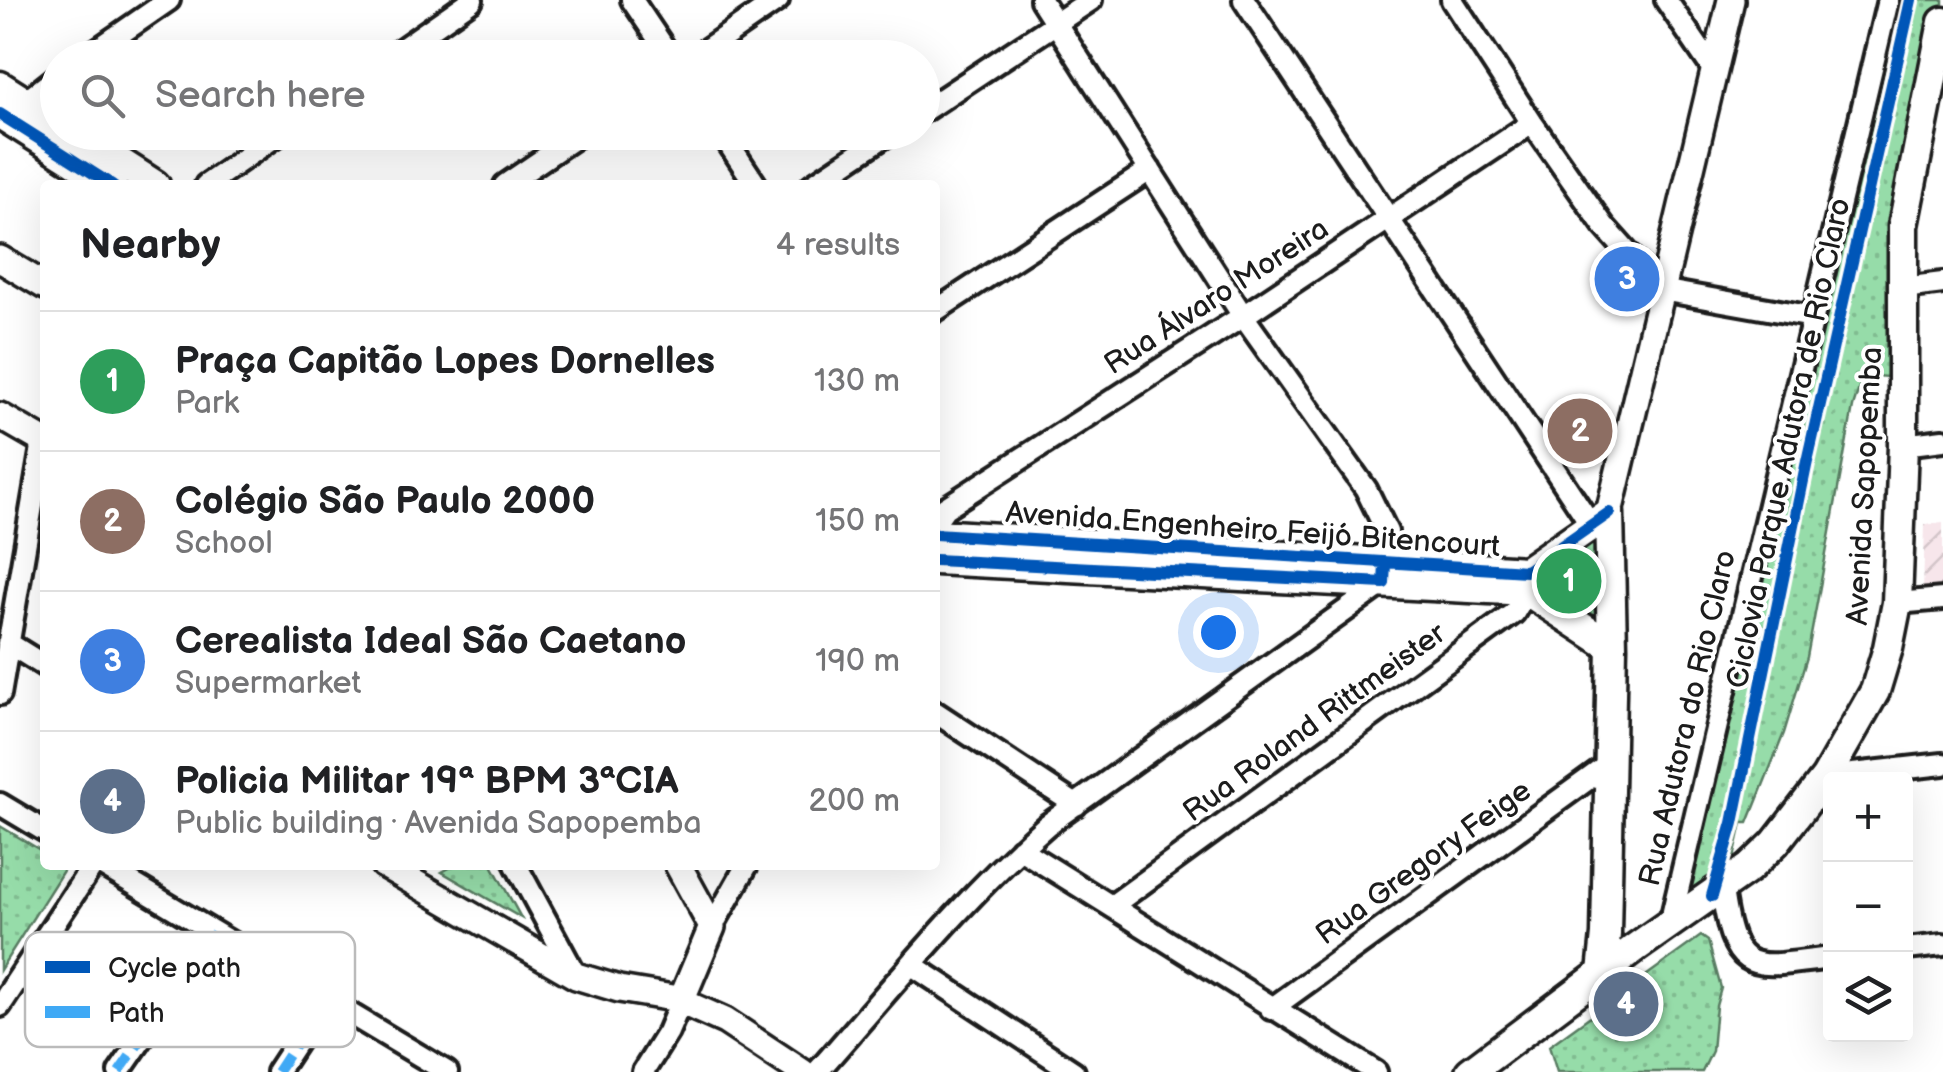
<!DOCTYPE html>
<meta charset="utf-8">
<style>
:root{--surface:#fff;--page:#f6f6f6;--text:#202124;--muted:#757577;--line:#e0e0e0;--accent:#db2777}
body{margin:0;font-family:"Balsamiq Sans",sans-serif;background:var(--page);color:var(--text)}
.controls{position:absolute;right:30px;bottom:30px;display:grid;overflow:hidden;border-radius:10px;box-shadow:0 10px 40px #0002}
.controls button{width:90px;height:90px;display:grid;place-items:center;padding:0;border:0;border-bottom:2px solid var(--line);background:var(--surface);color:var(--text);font:50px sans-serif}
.you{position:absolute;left:1218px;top:632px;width:35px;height:35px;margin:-25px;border:8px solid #fff;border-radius:50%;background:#1a73e8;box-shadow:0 0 0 15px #1a73e833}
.badge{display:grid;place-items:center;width:65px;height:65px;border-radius:50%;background:var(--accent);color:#fff;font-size:32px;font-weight:700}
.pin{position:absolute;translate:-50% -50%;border:5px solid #fff;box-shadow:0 2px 10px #0006}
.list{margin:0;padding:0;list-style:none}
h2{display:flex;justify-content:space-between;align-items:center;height:130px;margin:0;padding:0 40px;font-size:42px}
h2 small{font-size:32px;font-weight:400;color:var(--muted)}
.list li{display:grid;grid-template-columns:65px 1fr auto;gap:30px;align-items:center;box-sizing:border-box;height:140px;padding:0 40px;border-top:2px solid var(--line)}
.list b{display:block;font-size:38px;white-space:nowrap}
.list p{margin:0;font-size:32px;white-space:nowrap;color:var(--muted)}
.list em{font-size:32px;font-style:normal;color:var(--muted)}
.icon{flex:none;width:55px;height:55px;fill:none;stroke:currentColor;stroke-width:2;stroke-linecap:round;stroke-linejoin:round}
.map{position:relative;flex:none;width:1943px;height:1072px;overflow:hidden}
.search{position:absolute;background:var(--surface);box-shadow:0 10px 40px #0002;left:40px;top:40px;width:900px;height:110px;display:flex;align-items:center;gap:25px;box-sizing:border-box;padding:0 35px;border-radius:55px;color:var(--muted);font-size:38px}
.panel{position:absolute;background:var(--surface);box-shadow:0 10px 40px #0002;left:40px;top:180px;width:900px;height:690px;border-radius:10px}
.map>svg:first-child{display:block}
</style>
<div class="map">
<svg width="1943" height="1072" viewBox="0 0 1943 1072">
<defs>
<pattern id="industrial-furrows" width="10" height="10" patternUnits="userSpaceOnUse" patternTransform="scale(2.5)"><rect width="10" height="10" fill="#f7e6eb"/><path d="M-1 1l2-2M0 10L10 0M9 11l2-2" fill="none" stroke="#d3c5c9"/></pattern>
<pattern id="park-dots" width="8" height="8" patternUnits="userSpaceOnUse" patternTransform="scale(2.5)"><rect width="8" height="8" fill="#96dca9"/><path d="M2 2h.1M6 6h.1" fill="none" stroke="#81bc91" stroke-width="1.8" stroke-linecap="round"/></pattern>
</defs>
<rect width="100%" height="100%" fill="#fff"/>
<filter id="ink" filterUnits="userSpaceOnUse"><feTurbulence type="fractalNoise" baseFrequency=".01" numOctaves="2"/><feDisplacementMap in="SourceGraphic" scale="20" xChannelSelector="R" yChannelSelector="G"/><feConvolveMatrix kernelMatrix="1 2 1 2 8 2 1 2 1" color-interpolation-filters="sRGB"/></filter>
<g filter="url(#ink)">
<path fill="url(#industrial-furrows)" d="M1943,523V592L1923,591L1925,525Z"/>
<path fill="url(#park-dots)" stroke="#597c62" stroke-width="2.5" d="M1893,0H1943V30L1890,253L1887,377L1863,375L1853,407L1807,657L1784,733L1748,823H1742L1732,867L1677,906Z
M1609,513L1612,647L1527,591L1526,571Z
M0,826L45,853V865L66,866L0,970Z
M455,865H492L521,918L442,872Z
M1701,936L1708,941L1721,988L1716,1006L1712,1051L1702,1072H1557L1549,1046Z"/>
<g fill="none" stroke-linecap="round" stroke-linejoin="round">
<defs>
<path id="minor" d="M632,0L671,58
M1244,0L1592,526
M1452,0L1532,123L1604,226L1661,290L1813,317
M1666,0L1715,72
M85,58L169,0
M389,58L472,0
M694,58L778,0
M19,112L25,102L58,76
M922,112L1091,0
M721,132L756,185
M206,185L282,132
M505,185L583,132
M812,185L891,132
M1903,288L1943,283
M935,311L1150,170
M1903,445L1943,440
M935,522L945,508L1243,316L1532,123
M1897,603L1943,599
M8,643L45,666
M0,694L43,441
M935,712L1076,805
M1826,777L1943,764
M0,804L45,831
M1020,849L1376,1072
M102,865L447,1072
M516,865L576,976
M1722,889C1734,980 1753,967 1830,958
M1113,905L1514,613L1527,591V580
M1670,924L1888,0
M712,927L747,865
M1906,949L1943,945
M912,965L1074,1072
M0,1006L93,865
M1271,1009L1609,764
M119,1072L215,933
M277,1072L325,999
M643,1072L668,1032L681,1001
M817,1072C892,988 962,899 1047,825L1384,583L1387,532L1366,489L1243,316L1041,0"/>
<path id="tertiary" d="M0,259L45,286
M0,416L45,442
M1609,513L1731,0
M384,865L576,976L619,989L673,998L725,1021L802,1072
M678,865L712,927L681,1001"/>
<path id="secondary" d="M0,86L58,123
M0,114L112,185
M73,132L155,185
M935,534L1526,571L1609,513
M935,560L1527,591L1612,647
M1602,973L1606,934L1612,647L1609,513
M1470,1072L1635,948L1749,868L1775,843L1826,777L1875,691L1888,648L1897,603L1903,445V226L1943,22"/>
</defs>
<use href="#minor" stroke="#1c1c1c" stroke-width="28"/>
<use href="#tertiary" stroke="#1c1c1c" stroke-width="32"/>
<use href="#secondary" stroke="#1c1c1c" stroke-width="35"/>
<use href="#minor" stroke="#fff" stroke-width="20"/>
<use href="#tertiary" stroke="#fff" stroke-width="25"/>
<use href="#secondary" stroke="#fff" stroke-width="28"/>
<path stroke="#3fa9f5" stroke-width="10" stroke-dasharray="20 10" stroke-linecap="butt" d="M119,1072L215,933
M277,1072L325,999"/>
<defs>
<path id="cycleway" d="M0,114L112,185
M935,534L1526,571L1609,513
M935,560L1384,583L1385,564
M1712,896L1733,823L1806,466L1911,0"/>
</defs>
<use href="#cycleway" stroke="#fff" stroke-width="19"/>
<use href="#cycleway" stroke="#0057b8" stroke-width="12"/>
</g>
</g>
<g text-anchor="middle" stroke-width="8" stroke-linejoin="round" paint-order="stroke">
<g font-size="30" fill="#1c1c1c" stroke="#fff">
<text transform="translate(1216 296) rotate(-33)" y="10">Rua Álvaro Moreira</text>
<text transform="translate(1788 443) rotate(-78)" y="10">Ciclovia Parque Adutora de Rio Claro</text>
<text transform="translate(1864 486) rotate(-87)" y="10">Avenida Sapopemba</text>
<text transform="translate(1253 529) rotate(4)" y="10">Avenida Engenheiro Feijó Bitencourt</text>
<text transform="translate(1687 718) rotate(-77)" y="10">Rua Adutora do Rio Claro</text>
<text transform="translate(1314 722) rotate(-36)" y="10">Rua Roland Rittmeister</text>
<text transform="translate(1423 862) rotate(-36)" y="10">Rua Gregory Feige</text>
</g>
</g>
<rect x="25" y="932" width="330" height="115" rx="15" fill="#fff" stroke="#bbb" stroke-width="2.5"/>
<rect x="45" y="961" width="45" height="12" fill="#0057b8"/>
<rect x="45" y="1006" width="45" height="12" fill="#3fa9f5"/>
<g font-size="28" fill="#1c1c1c">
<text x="108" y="977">Cycle path</text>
<text x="108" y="1022">Path</text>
</g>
</svg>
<div class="controls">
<button>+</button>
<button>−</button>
<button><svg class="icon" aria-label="layers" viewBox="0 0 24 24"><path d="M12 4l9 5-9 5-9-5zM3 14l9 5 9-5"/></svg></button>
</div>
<div class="you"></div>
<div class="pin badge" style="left:1569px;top:581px;background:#2e9e5b">1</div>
<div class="pin badge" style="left:1580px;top:431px;background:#8d6e63">2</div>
<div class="pin badge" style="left:1627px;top:279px;background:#3f7fe0">3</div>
<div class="pin badge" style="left:1626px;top:1004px;background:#5c6f8a">4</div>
<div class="search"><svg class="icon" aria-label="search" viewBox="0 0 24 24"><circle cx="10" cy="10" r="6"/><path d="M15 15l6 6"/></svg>Search here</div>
<section class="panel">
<h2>Nearby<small>4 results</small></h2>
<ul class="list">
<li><span class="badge" style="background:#2e9e5b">1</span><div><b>Praça Capitão Lopes Dornelles</b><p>Park</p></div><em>130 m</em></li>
<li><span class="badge" style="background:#8d6e63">2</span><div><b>Colégio São Paulo 2000</b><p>School</p></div><em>150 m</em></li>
<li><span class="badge" style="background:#3f7fe0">3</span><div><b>Cerealista Ideal São Caetano</b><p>Supermarket</p></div><em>190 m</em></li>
<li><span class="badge" style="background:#5c6f8a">4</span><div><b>Policia Militar 19ª BPM 3ªCIA</b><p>Public building · Avenida Sapopemba</p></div><em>200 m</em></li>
</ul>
</section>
</div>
